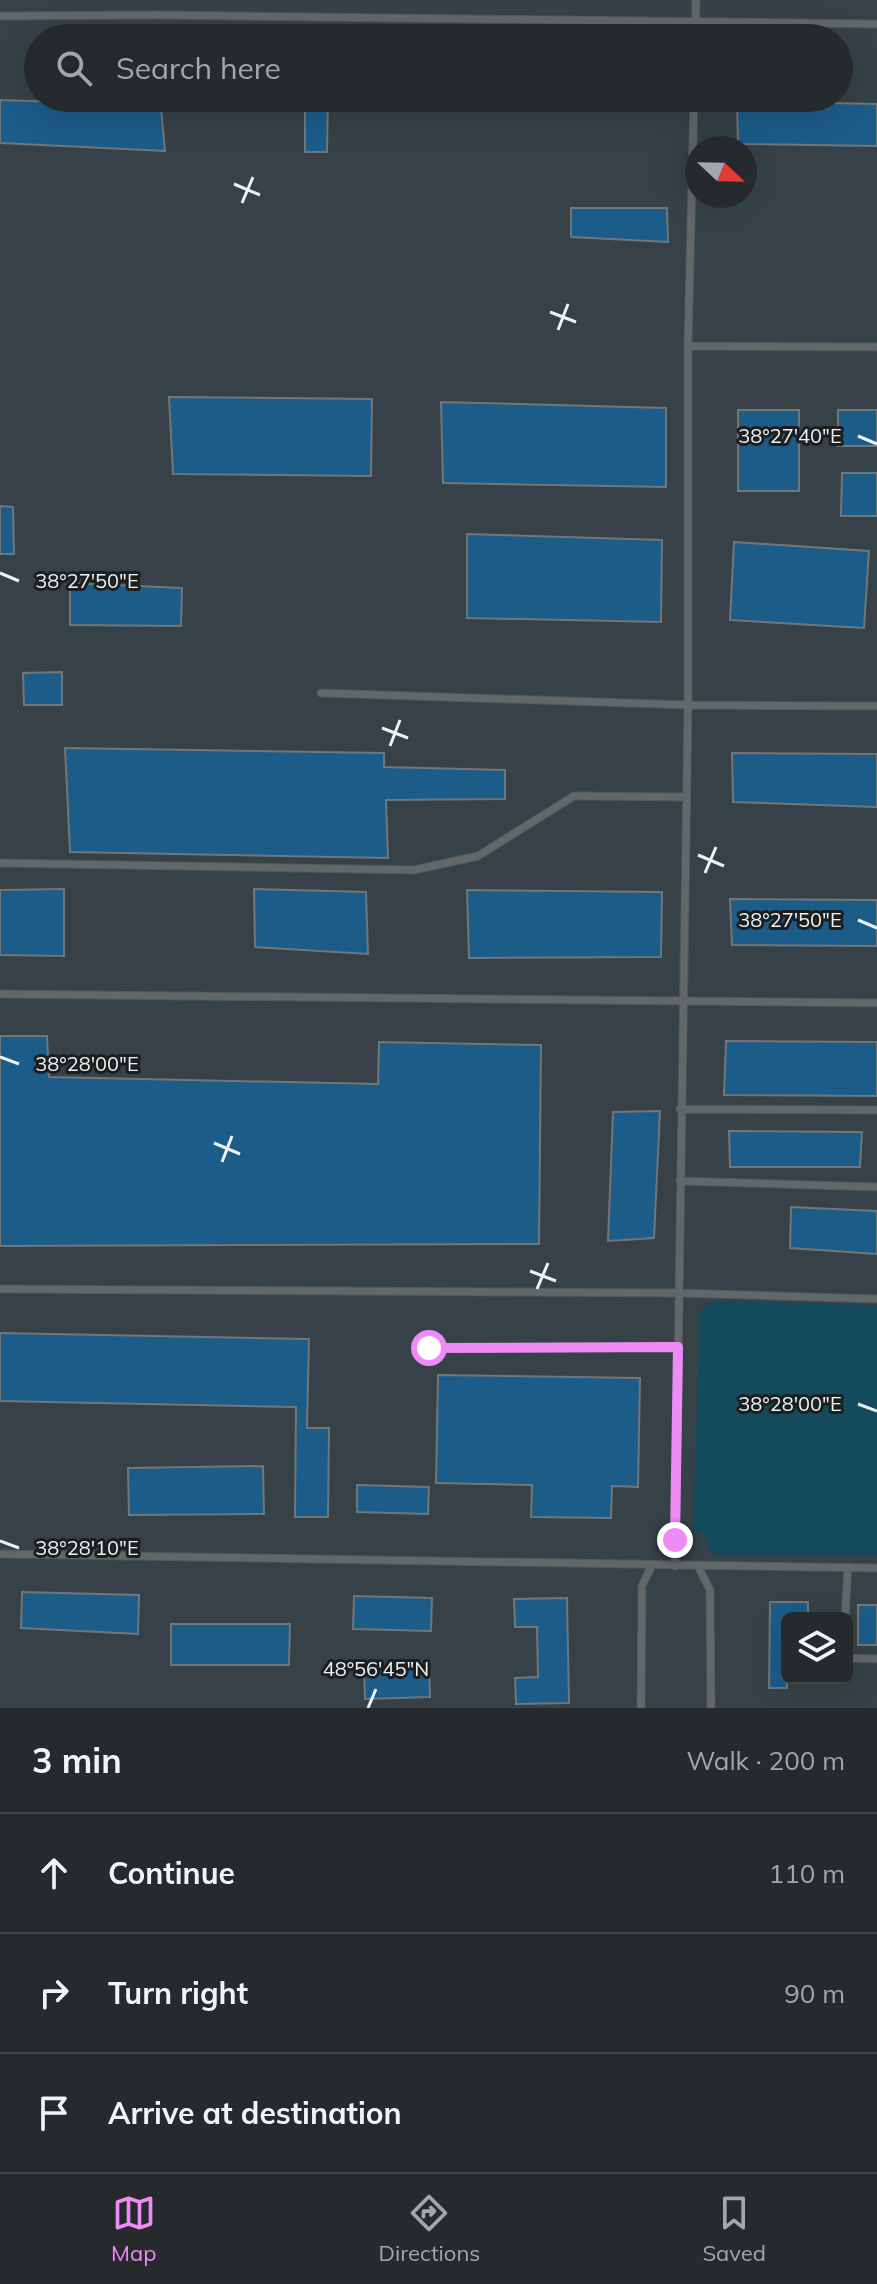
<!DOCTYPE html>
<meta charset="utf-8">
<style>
:root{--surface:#262a2c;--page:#2e3234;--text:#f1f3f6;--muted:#a4a7a9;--line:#424648;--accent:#ef8bf6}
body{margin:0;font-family:Mulish,sans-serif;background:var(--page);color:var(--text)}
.controls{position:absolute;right:24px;bottom:24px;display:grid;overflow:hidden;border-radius:12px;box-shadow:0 8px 32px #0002}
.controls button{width:72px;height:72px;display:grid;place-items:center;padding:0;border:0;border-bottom:2px solid var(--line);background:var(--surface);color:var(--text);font:40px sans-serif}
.compass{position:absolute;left:685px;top:136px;width:72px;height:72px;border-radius:50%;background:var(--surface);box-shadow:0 8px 32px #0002;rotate:112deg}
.stop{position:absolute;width:24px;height:24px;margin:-18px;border:6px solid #ef8bf6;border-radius:50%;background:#fff}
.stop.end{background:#ef8bf6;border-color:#fff;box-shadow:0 2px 8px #0008}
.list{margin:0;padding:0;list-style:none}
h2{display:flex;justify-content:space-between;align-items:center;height:104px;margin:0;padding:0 32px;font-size:34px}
h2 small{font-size:26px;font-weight:400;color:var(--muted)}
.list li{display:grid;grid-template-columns:52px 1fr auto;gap:24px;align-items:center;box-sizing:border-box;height:120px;padding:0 32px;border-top:2px solid var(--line)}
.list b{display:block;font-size:30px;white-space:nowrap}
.list em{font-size:26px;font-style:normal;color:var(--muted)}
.icon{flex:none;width:44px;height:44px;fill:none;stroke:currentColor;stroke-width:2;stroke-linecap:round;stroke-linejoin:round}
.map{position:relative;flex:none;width:877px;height:1708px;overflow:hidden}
.search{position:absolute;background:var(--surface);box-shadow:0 8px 32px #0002;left:24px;right:24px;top:24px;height:88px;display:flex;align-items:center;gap:20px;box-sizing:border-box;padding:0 28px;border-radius:44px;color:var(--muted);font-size:30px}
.sheet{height:464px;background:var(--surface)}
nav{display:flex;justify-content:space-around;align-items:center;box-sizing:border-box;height:112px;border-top:2px solid var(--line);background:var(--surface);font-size:22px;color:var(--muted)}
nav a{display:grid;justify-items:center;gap:4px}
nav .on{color:var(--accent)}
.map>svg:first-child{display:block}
</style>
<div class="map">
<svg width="877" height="1708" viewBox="0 0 877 1708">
<rect width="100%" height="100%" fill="#32383a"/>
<path fill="#364247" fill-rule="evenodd" d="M0,0H877V1708H0ZM38,38H839V98H38ZM697,148H745V196H697ZM787,1618H847V1678H787Z"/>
<path fill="#134a5c" d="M718,1301L877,1305V1555H718L710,1551L703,1531L693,1533L700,1312L708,1303Z"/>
<path fill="#1c5c89" stroke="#71767a" stroke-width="2" d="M60,98H160L165,151L0,143V100L60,102Z
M305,98H328L327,152H305Z
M737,101L877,104V146L738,144Z
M571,208H667L668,242L571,237Z
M169,397L372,399L371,476L173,474Z
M441,402L666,408V487L443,483Z
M738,410H799V491H738Z
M838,410H877V446H838Z
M842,473H877V516H841Z
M0,506L13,507L14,554H0Z
M467,534L662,540L661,622L467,618Z
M734,542L869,551L864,628L730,620Z
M70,583L182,588L181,626L70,625Z
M62,672V705H24L23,673Z
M65,748L384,753V767L505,770V799L386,800L388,858L70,852Z
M732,753L877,754V807L733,802Z
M64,889V956L0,955V890Z
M254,889L366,892L368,954L255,947Z
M467,890L662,892L661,957L469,958Z
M730,899L877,900V946L732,945Z
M0,1036H47L49,1077L378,1084L379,1042L541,1045L539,1244L0,1246Z
M726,1041L877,1042V1096L724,1095Z
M660,1111L654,1238L608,1241L613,1112Z
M729,1131L862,1132L860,1167H730Z
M791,1207L877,1211V1254L790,1248Z
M0,1333L309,1339L307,1428H329L328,1517H295L296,1407L0,1401Z
M438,1375L640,1378L638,1487L612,1486L611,1518L531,1517L532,1485L436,1483Z
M263,1466L264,1514L129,1515L128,1468Z
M357,1485L429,1487L428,1514L357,1512Z
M22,1592L139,1595L138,1634L21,1628Z
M354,1596L432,1598L431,1631L353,1629Z
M567,1598L569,1703L516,1704L515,1678L538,1677L537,1627H515L514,1599Z
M770,1602H808V1618H787V1688H769Z
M858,1605H877V1645H858Z
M171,1624H290L289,1665H171Z
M429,1666L430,1697L365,1699L364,1668Z"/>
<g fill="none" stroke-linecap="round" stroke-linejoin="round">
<defs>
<path id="lane" d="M0,16L159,15L877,24
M695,38L696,0
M688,346L694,98
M321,693L688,705L877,706
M0,863L414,870L478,856L574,796L686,797
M0,994L877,1003
M680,1109L877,1110
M680,1181L877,1187
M0,1289L678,1293L877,1299
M429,1348L678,1347
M0,1554L877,1568
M675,1566L688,705V346L877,347
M698,1566L710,1590L711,1708
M845,1618L848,1567
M847,1658L877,1659
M641,1708L642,1586L652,1565"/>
</defs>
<use href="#lane" stroke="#515657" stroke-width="9"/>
<use href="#lane" stroke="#62686a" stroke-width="7"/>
</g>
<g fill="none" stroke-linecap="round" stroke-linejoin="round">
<path stroke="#ef8bf6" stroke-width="10" d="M429,1348L678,1347L675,1540"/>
</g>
<path fill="none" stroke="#edf1f2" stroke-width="3" d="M234,184L260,195M242,203L253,177M550,312L576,322M558,330L568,304M858,436L877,444M0,573L19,581M382,728L408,738M390,746L400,720M698,855L724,866M705,873L716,847M858,920L877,928M0,1057L19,1064M214,1143L240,1154M222,1162L232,1136M530,1271L556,1281M537,1289L548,1263M858,1404L877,1411M0,1541L19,1548M368,1708L376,1689"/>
<g font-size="20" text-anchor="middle" fill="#edf1f2" stroke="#1c1f20" stroke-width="6" stroke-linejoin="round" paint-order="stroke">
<text x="790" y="443">38°27'40"E</text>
<text x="87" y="588">38°27'50"E</text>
<text x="790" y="927">38°27'50"E</text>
<text x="87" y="1071">38°28'00"E</text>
<text x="790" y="1411">38°28'00"E</text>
<text x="87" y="1555">38°28'10"E</text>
<text x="376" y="1676">48°56'45"N</text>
</g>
</svg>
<div class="controls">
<button><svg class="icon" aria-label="layers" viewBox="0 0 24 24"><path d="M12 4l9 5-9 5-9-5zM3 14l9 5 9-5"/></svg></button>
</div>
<svg class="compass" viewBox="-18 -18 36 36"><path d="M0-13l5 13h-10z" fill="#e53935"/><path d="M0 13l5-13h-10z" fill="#a4a7a9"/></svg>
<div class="stop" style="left:429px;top:1348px"></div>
<div class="stop end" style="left:675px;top:1540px"></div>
<div class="search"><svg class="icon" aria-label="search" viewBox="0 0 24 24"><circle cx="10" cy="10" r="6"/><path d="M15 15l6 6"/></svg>Search here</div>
</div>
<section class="sheet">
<h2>3 min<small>Walk · 200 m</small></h2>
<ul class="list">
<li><svg class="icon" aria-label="ahead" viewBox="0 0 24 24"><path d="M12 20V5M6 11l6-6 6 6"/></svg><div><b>Continue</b></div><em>110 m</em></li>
<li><svg class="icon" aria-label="right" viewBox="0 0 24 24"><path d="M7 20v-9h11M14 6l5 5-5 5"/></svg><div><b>Turn right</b></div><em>90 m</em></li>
<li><svg class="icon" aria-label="arrive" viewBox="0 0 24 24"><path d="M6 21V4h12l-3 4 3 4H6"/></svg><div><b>Arrive at destination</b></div></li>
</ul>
</section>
<nav>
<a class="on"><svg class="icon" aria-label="map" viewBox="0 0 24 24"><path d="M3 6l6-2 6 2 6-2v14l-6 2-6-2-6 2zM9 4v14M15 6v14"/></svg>Map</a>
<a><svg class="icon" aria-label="directions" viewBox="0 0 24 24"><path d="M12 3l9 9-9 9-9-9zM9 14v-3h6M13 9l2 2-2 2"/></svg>Directions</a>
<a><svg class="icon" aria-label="saved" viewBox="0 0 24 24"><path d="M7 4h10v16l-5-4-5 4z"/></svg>Saved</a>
</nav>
